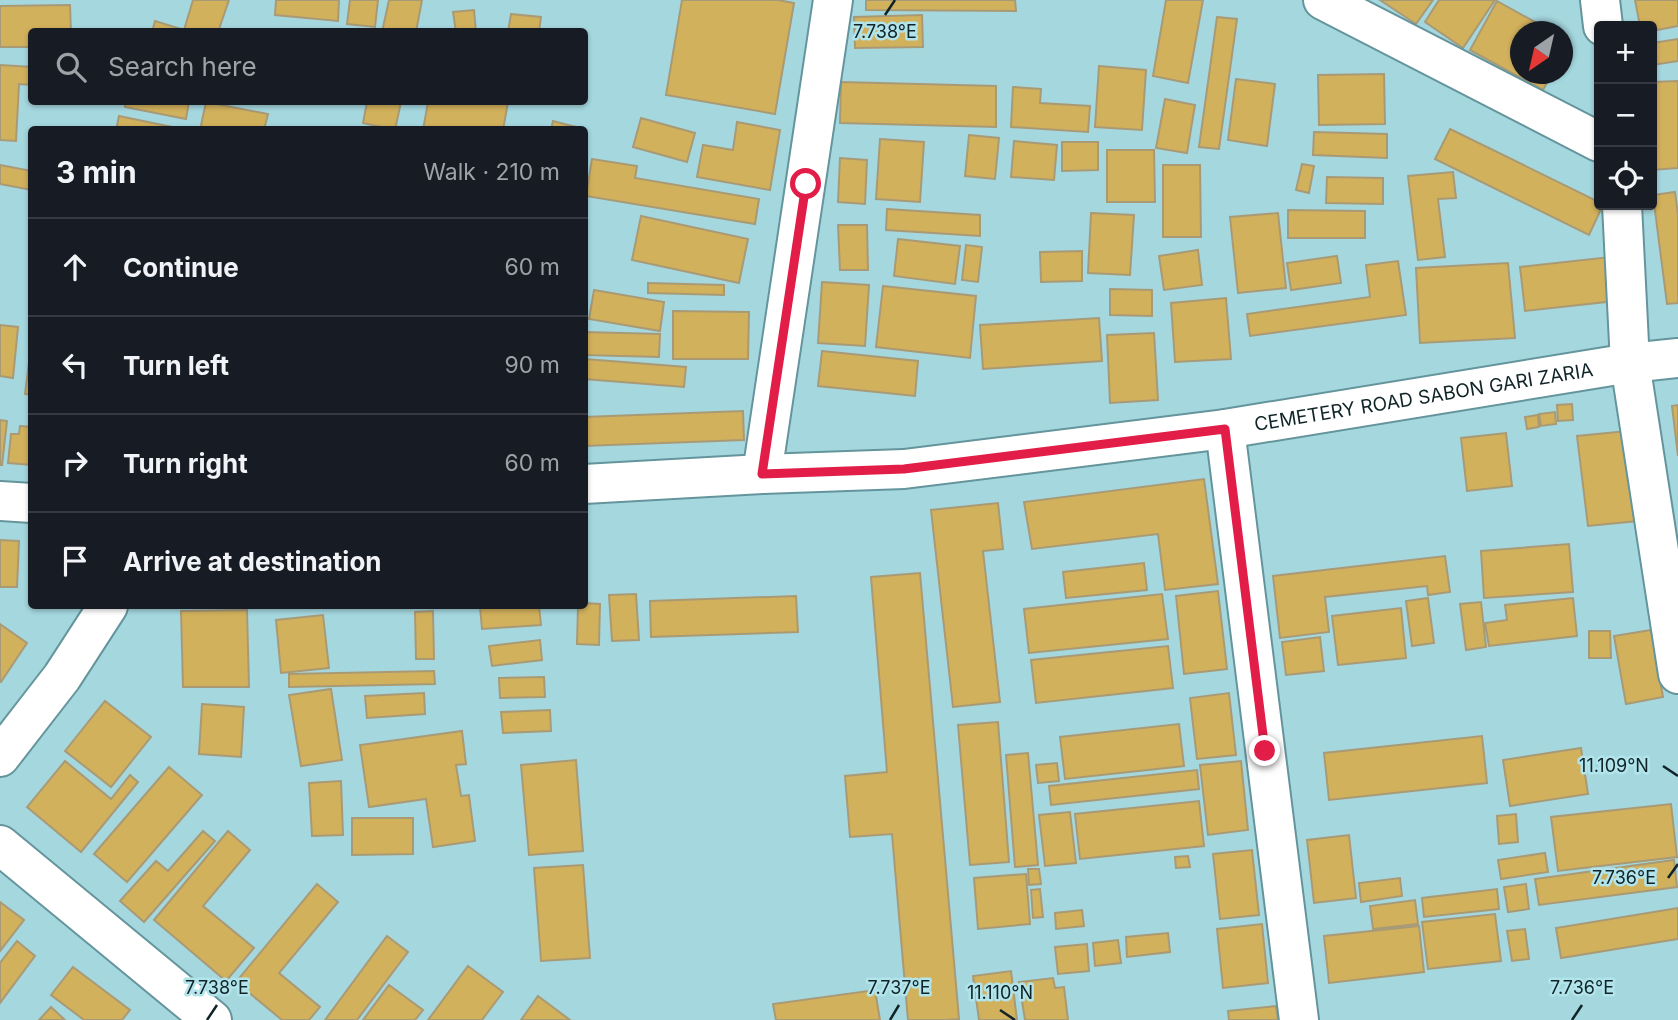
<!DOCTYPE html>
<meta charset="utf-8">
<style>
:root{--surface:#171b24;--page:#242831;--text:#f1f3f6;--muted:#9ea1a6;--line:#363941}
body{margin:0;font-family:Inter,sans-serif;background:var(--page);color:var(--text)}
.controls{position:absolute;right:21px;top:21px;display:grid;overflow:hidden;border-radius:7px;box-shadow:0 2px 5px #0004}
.controls button{width:63px;height:63px;display:grid;place-items:center;padding:0;border:0;border-bottom:2px solid var(--line);background:var(--surface);color:var(--text);font:35px sans-serif}
.compass{position:absolute;left:1510px;top:21px;width:63px;height:63px;border-radius:50%;background:var(--surface);box-shadow:0 2px 5px #0004;rotate:214deg}
.stop{position:absolute;width:21px;height:21px;margin:-16px;border:5px solid #e11d48;border-radius:50%;background:#fff}
.stop.end{background:#e11d48;border-color:#fff;box-shadow:0 2px 7px #0008}
.list{margin:0;padding:0;list-style:none}
h2{display:flex;justify-content:space-between;align-items:center;height:91px;margin:0;padding:0 28px;font-size:30px}
h2 small{font-size:23px;font-weight:400;color:var(--muted)}
.list li{display:grid;grid-template-columns:46px 1fr auto;gap:21px;align-items:center;box-sizing:border-box;height:98px;padding:0 28px;border-top:2px solid var(--line)}
.list b{display:block;font-size:26px;white-space:nowrap}
.list em{font-size:23px;font-style:normal;color:var(--muted)}
.icon{flex:none;width:38px;height:38px;fill:none;stroke:currentColor;stroke-width:2;stroke-linecap:round;stroke-linejoin:round}
.map{position:relative;flex:none;width:1678px;height:1020px;overflow:hidden}
.search{position:absolute;background:var(--surface);box-shadow:0 2px 5px #0004;left:28px;top:28px;width:560px;height:77px;display:flex;align-items:center;gap:18px;box-sizing:border-box;padding:0 24px;border-radius:7px;color:var(--muted);font-size:26px}
.panel{position:absolute;background:var(--surface);box-shadow:0 2px 5px #0004;left:28px;top:126px;width:560px;height:483px;border-radius:7px}
.map>svg:first-child{display:block}
</style>
<div class="map">
<svg width="1678" height="1020" viewBox="0 0 1678 1020">
<rect width="100%" height="100%" fill="#a5d7df"/>
<path fill="#d2b15c" stroke="#a99a76" stroke-width="2" d="M193,0H229L218,32H152L155,21L184,30Z
M276,0H339L338,21L275,15Z
M350,0H378L375,27L347,24Z
M389,0H422L416,32H382Z
M682,0H778L794,3L775,114L666,95Z
M866,0H1015L1016,11L866,10Z
M1166,0H1203L1188,83L1153,76Z
M1380,0H1433L1416,24Z
M1439,0H1495L1463,48L1425,22Z
M1635,0H1678V26L1652,31V26H1640Z
M1497,1L1553,32H1520V74H1552L1543,90L1470,50Z
M70,5L71,32H32V47H0V6Z
M474,10L476,32H456L453,12Z
M511,14L541,17L539,32H508Z
M922,15L923,47L855,48L854,17Z
M1217,17L1237,19L1219,149L1199,147Z
M1678,39V61L1652,65V43Z
M0,65L32,67V85L19,84L16,141L0,140Z
M1099,66L1146,70L1142,130L1095,127Z
M1384,74L1385,124L1319,125L1318,75Z
M1236,79L1275,84L1267,146L1228,140Z
M1678,81V168L1652,170V82Z
M841,82L996,86V127L840,123Z
M1013,87L1041,89L1040,103L1090,106L1088,132L1011,127Z
M1165,99L1195,105L1187,153L1156,148Z
M126,102H189L186,119L125,107Z
M206,102L268,114L264,130H200Z
M367,102H401L395,130L363,123Z
M428,102H508L503,130H423Z
M119,116L187,130H116Z
M641,118L695,133L687,162L633,147Z
M553,121L584,129V130H551Z
M737,122L780,130L770,190L697,177L703,145L733,150Z
M1450,129L1599,202V205H1603L1589,235L1435,159Z
M1314,132L1387,134V158L1313,155Z
M969,135L999,138L995,179L965,176Z
M880,139L924,142L920,202L876,199Z
M1014,141L1057,145L1054,180L1011,177Z
M1062,142H1098V170L1062,171Z
M1107,150H1154L1155,202H1107Z
M840,158L867,160L865,204L838,202Z
M592,159L637,166L635,178L759,199L755,224L586,196Z
M1302,164L1314,166L1309,193L1296,190Z
M0,165L32,171V190L0,184Z
M1163,165H1200L1201,237H1163Z
M1453,172L1456,198L1438,199L1445,257L1418,260L1408,176Z
M1327,177L1383,178V204L1326,203Z
M1675,192L1678,215V303L1667,304L1653,195Z
M887,209L980,215V236L886,230Z
M1288,210L1365,211V238H1288Z
M1091,213L1134,215L1130,275L1088,273Z
M1278,213L1286,288L1238,293L1230,217Z
M641,216L748,239L739,283L632,260Z
M838,225H867L868,270H840Z
M898,239L960,246L955,284L894,276Z
M966,245L982,247L978,282L962,280Z
M1198,250L1202,285L1164,290L1159,256Z
M1082,251V281L1041,282L1040,252Z
M1337,256L1341,283L1291,290L1287,263Z
M1610,257L1615,301L1525,311L1520,267Z
M1398,261L1406,315L1250,336L1247,314L1370,297L1366,265Z
M1508,263L1515,338L1420,343L1416,268Z
M822,282L869,285L865,346L818,343Z
M648,283L724,285V295L648,293Z
M883,286L976,296L970,358L876,347Z
M1110,289L1152,290V316L1110,315Z
M594,290L664,302L660,331L589,319Z
M1226,298L1231,359L1175,362L1171,303Z
M673,311L749,312L748,359H673Z
M1099,318L1102,361L983,369L980,325Z
M0,325L18,327L13,378L0,376Z
M584,332L660,334L659,357L584,355Z
M1154,333L1158,400L1110,403L1107,335Z
M32,339V395L25,394Z
M822,351L918,361L915,396L818,386Z
M585,359L686,367L684,387L584,379Z
M1572,404L1573,420L1558,421L1557,405Z
M1678,405V456L1672,406Z
M743,411L744,440L584,446V417Z
M1555,412L1556,424L1541,426L1539,414Z
M1538,415L1539,427L1527,429L1525,417Z
M0,420L7,421L2,465H0Z
M20,426L32,427V465L8,463L11,434H19Z
M1627,431L1638,521L1588,526L1577,436Z
M1506,433L1512,486L1467,491L1461,438Z
M1204,479L1218,584L1165,590L1158,534L1032,549L1024,502Z
M998,503L1003,549L983,551L1000,702L953,707L931,510Z
M0,540L19,541L17,587H0Z
M1569,544L1573,592L1484,598L1481,551Z
M1445,556L1450,592L1428,595L1427,586L1325,597L1329,632L1280,638L1273,576Z
M1144,563L1147,590L1066,598L1063,572Z
M920,573L959,1019L946,1020H908L892,834L850,837L845,776L887,772L871,577Z
M1218,591L1227,669L1184,674L1176,596Z
M636,594L639,640L612,641L609,595Z
M1162,594L1168,639L1029,653L1024,609Z
M796,596L798,632L651,637L650,601Z
M1428,598L1434,643L1412,646L1406,601Z
M1573,598L1577,636L1489,646L1485,623L1507,620L1505,605Z
M1481,602L1486,647L1466,650L1460,604Z
M584,603L600,604L599,645L577,644L578,606H584Z
M539,606L541,625L482,629L480,607Z
M1401,608L1406,658L1338,665L1332,616Z
M247,610L249,687H183L181,611Z
M433,611L434,659H416L415,612Z
M323,615L329,668L281,673L276,620Z
M0,624L27,643L1,682L0,681Z
M1651,630L1663,697L1626,704L1614,636Z
M1589,631H1610L1611,658H1589Z
M1320,637L1324,671L1286,675L1282,642Z
M540,640L542,660L492,666L489,646Z
M1168,646L1173,688L1036,703L1031,660Z
M434,671L435,684L289,687V674Z
M544,677L545,697L500,698L499,678Z
M331,689L342,760L301,766L289,695Z
M424,693L425,714L367,718L365,696Z
M1229,693L1236,755L1197,759L1190,698Z
M105,701L151,737L111,787L65,751Z
M202,704L244,707L241,757L199,754Z
M550,710L551,731L503,733L501,712Z
M998,722L1009,862L970,865L958,725Z
M1179,724L1184,766L1065,779L1060,737Z
M462,731L466,764L456,765L461,796L469,795L475,841L433,847L426,799L369,807L360,745Z
M1482,736L1487,783L1329,800L1324,753Z
M1581,748L1588,794L1510,806L1503,760Z
M1028,753L1038,865L1015,867L1006,755Z
M576,760L583,851L529,855L521,765Z
M65,761L111,799L130,775L138,782L81,852L27,807Z
M1241,761L1248,830L1208,835L1200,765Z
M1057,763L1059,781L1038,783L1036,765Z
M169,767L202,795L127,882L94,854Z
M1197,770L1199,789L1051,805L1049,786Z
M341,781L343,835L312,836L309,783Z
M1199,801L1204,846L1080,859L1075,814Z
M1671,804L1677,857L1558,871L1551,817Z
M1070,812L1076,863L1045,866L1039,815Z
M1516,814L1518,842L1499,844L1497,816Z
M352,818H413V854L352,855Z
M203,831L215,841L144,922L120,901L156,861L168,871Z
M228,831L250,850L203,906L254,948L226,981L154,920Z
M1349,835L1356,898L1314,903L1307,840Z
M1252,850L1259,915L1220,919L1213,854Z
M1545,853L1548,872L1501,879L1498,860Z
M1188,856L1190,867L1176,868L1175,857Z
M1674,860L1677,887L1539,905L1535,879Z
M583,865L590,958L541,961L534,868Z
M1028,869H1039L1041,884L1029,885Z
M1026,874L1030,924L978,929L974,878Z
M1400,878L1402,896L1361,902L1359,883Z
M317,884L338,902L279,973L320,1007L309,1020H282L236,982Z
M1526,884L1529,909L1508,912L1504,887Z
M1040,889L1043,917L1033,918L1031,890Z
M1497,889L1499,909L1424,917L1422,898Z
M1415,900L1418,924L1373,929L1370,906Z
M0,902L24,920L0,951Z
M1678,908V939L1561,958L1556,928Z
M1082,910L1084,926L1056,929L1055,913Z
M1495,914L1501,961L1428,969L1422,922Z
M1262,924L1268,983L1223,988L1217,929Z
M1419,926L1424,972L1329,983L1324,936Z
M1525,929L1529,959L1512,961L1507,931Z
M1168,933L1170,952L1127,957L1126,937Z
M387,936L408,952L357,1020H325Z
M1118,940L1121,963L1095,966L1093,943Z
M17,941L35,956L0,1003V963Z
M1087,944L1089,971L1058,974L1055,947Z
M468,966L503,992L482,1020H428Z
M73,967L130,1010L122,1020H84L51,995Z
M1011,971L1017,1020H979L973,976Z
M1053,978L1055,988L1064,987L1068,1020H1025L1019,982Z
M389,985L423,1010L415,1020H363Z
M875,990L880,1020H776L773,1004Z
M538,996L570,1020H521Z
M1276,1006L1278,1020H1229L1228,1011Z
M51,1007L65,1020H39Z"/>
<g fill="none" stroke-linecap="round" stroke-linejoin="round">
<defs>
<g id="minor">
<path d="M1323,0L1599,142"/>
<path d="M1600,0L1603,26"/>
<path d="M1622,205L1630,363L1678,674"/>
<path d="M1225,429L1299,1020"/>
<path d="M762,474L833,0"/>
<path id="s1" d="M584,484L762,474L904,469L1225,429L1630,363L1678,358"/>
<path d="M0,501L32,503"/>
<path d="M0,757L62,677L108,606"/>
<path d="M0,845L212,1020"/>
</g>
</defs>
<use href="#minor" stroke="#65959c" stroke-width="42"/>
<use href="#minor" stroke="#fff" stroke-width="38"/>
</g>
<g fill="none" stroke-linecap="round" stroke-linejoin="round">
<path stroke="#e11d48" stroke-width="9" d="M806,184L762,474L904,469L1225,429L1265,751"/>
</g>
<path fill="none" stroke="#102427" stroke-width="2.5" d="M885,15L895,0M1663,766L1678,776M1668,878L1678,864M1000,1010L1015,1020M207,1020L217,1005M890,1020L899,1005M1572,1020L1582,1005"/>
<g text-anchor="middle" stroke-width="5" stroke-linejoin="round" paint-order="stroke">
<g font-size="19" fill="#102427" stroke="#b2e4ec">
<text dy="7" stroke="none"><textPath href="#s1" startOffset="845">CEMETERY ROAD SABON GARI ZARIA</textPath></text>
</g>
</g>
<g font-size="18" text-anchor="middle" fill="#102427" stroke="#b2e4ec" stroke-width="5" stroke-linejoin="round" paint-order="stroke">
<text x="885" y="38">7.738°E</text>
<text x="1614" y="772">11.109°N</text>
<text x="1624" y="884">7.736°E</text>
<text x="217" y="994">7.738°E</text>
<text x="899" y="994">7.737°E</text>
<text x="1582" y="994">7.736°E</text>
<text x="1000" y="999">11.110°N</text>
</g>
</svg>
<div class="controls">
<button>+</button>
<button>−</button>
<button><svg class="icon" aria-label="locate" viewBox="0 0 24 24"><circle cx="12" cy="12" r="6"/><path d="M12 2v4M12 18v4M2 12h4M18 12h4"/></svg></button>
</div>
<svg class="compass" viewBox="-18 -18 36 36"><path d="M0-13l5 13h-10z" fill="#e53935"/><path d="M0 13l5-13h-10z" fill="#9ea1a6"/></svg>
<div class="stop" style="left:806px;top:184px"></div>
<div class="stop end" style="left:1265px;top:751px"></div>
<div class="search"><svg class="icon" aria-label="search" viewBox="0 0 24 24"><circle cx="10" cy="10" r="6"/><path d="M15 15l6 6"/></svg>Search here</div>
<section class="panel">
<h2>3 min<small>Walk · 210 m</small></h2>
<ul class="list">
<li><svg class="icon" aria-label="ahead" viewBox="0 0 24 24"><path d="M12 20V5M6 11l6-6 6 6"/></svg><div><b>Continue</b></div><em>60 m</em></li>
<li><svg class="icon" aria-label="left" viewBox="0 0 24 24"><path d="M17 20v-9H6M10 6l-5 5 5 5"/></svg><div><b>Turn left</b></div><em>90 m</em></li>
<li><svg class="icon" aria-label="right" viewBox="0 0 24 24"><path d="M7 20v-9h11M14 6l5 5-5 5"/></svg><div><b>Turn right</b></div><em>60 m</em></li>
<li><svg class="icon" aria-label="arrive" viewBox="0 0 24 24"><path d="M6 21V4h12l-3 4 3 4H6"/></svg><div><b>Arrive at destination</b></div></li>
</ul>
</section>
</div>
